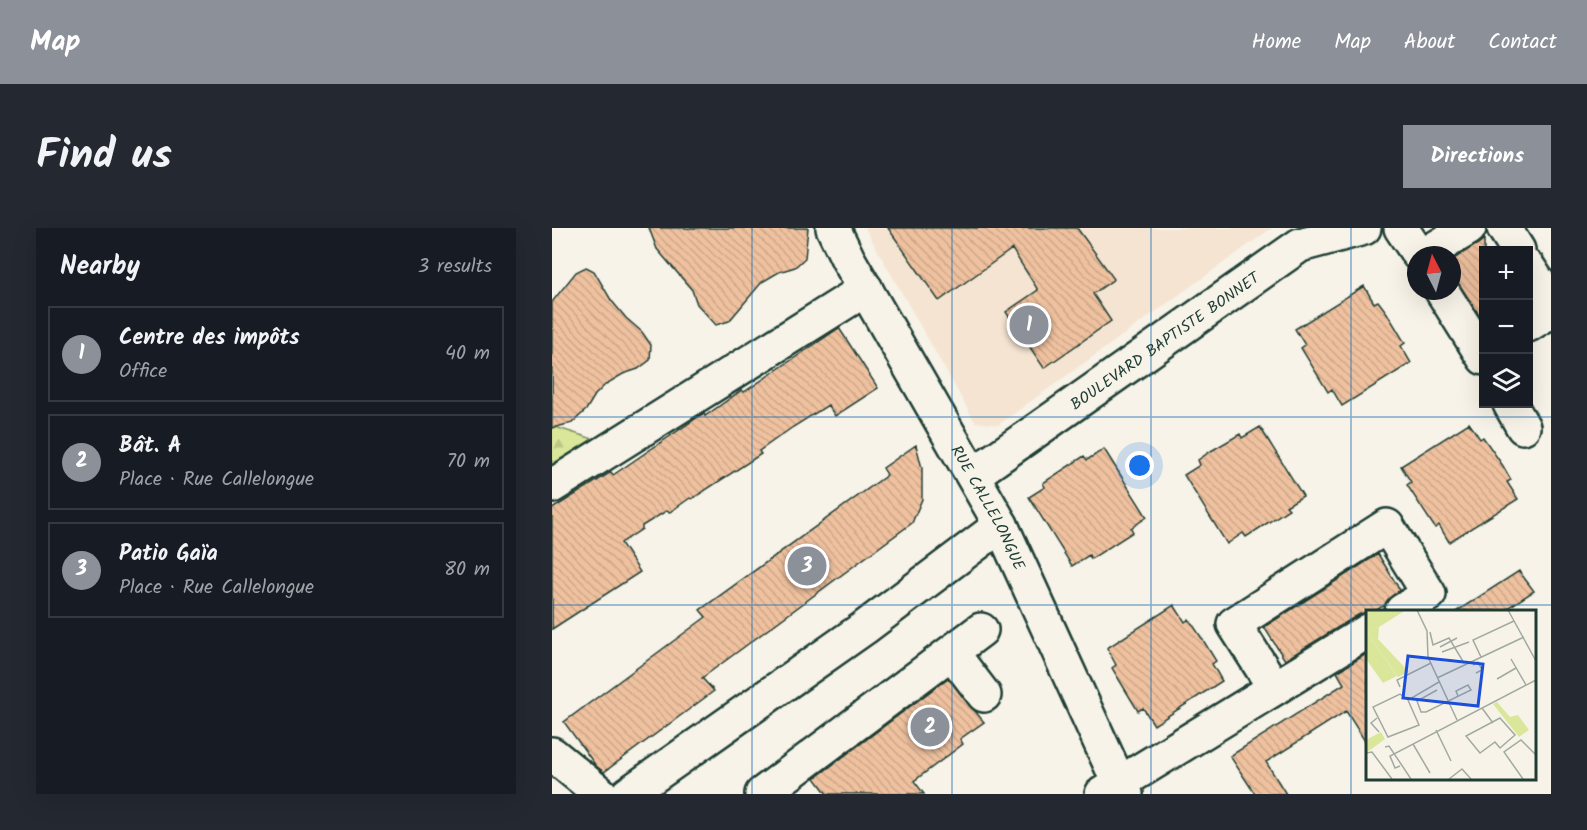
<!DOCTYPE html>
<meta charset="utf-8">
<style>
:root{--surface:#171b24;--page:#242831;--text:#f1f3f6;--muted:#9ea1a6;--line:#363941;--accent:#8c9099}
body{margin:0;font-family:Kalam,sans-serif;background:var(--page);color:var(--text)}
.controls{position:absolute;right:18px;top:18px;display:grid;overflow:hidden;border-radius:0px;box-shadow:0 6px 24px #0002}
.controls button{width:54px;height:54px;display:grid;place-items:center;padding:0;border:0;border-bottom:2px solid var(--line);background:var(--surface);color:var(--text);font:30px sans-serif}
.compass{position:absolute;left:855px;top:18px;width:54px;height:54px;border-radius:50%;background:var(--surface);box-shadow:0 6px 24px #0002;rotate:354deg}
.you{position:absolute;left:588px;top:238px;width:21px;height:21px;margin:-15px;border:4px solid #fff;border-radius:50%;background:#1a73e8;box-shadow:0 0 0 9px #1a73e833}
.badge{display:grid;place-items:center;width:39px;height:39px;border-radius:50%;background:var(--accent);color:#fff;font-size:20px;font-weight:700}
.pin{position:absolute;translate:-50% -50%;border:3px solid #fff;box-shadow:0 2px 6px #0006}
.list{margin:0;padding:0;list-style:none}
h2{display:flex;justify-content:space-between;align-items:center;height:78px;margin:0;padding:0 24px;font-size:26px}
h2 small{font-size:20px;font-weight:400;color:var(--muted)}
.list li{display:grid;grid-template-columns:39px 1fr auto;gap:18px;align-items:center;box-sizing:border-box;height:96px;margin:0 12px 12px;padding:0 12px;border:2px solid var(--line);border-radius:0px}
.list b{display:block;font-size:22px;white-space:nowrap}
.list p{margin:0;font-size:20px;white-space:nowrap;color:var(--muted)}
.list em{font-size:20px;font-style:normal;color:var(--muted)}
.icon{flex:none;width:33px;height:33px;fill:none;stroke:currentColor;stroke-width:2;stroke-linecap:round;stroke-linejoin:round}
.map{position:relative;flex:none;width:999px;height:566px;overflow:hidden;border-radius:0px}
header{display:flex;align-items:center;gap:36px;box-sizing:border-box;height:84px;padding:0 30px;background:var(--accent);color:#fff}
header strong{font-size:28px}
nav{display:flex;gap:33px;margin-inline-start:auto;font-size:21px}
.intro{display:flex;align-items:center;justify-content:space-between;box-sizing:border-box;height:144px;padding:0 36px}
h1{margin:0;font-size:42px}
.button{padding:15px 27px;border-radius:0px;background:var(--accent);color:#fff;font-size:21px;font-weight:700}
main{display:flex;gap:36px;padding:0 36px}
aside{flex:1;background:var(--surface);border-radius:0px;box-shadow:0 6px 24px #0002}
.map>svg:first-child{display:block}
</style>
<header>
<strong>Map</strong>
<nav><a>Home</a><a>Map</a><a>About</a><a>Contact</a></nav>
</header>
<div class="intro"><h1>Find us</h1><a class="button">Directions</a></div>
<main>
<aside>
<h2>Nearby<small>3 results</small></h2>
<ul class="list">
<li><span class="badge">1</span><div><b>Centre des impôts</b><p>Office</p></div><em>40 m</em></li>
<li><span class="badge">2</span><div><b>Bât. A</b><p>Place · Rue Callelongue</p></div><em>70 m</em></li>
<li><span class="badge">3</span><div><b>Patio Gaïa</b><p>Place · Rue Callelongue</p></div><em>80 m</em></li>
</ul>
</aside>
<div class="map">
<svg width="999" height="566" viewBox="0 0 999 566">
<defs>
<pattern id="forest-firs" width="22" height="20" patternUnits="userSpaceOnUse" patternTransform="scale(1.5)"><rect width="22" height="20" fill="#dae79a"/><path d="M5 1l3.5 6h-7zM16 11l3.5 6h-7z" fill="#bbc785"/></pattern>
<pattern id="building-back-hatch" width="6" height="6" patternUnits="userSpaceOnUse" patternTransform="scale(1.5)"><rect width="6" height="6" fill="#efc19f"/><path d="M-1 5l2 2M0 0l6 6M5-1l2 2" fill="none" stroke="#cca78a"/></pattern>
</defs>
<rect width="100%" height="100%" fill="#f7f3e8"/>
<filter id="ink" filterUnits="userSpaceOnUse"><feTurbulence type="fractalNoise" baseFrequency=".0167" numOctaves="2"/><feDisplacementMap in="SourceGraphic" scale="12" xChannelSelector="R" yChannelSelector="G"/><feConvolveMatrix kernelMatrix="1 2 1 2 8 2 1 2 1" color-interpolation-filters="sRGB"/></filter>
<g filter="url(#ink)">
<path fill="#f5e4d2" d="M313,0H720L446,197L423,194Z"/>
<path fill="url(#forest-firs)" stroke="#7c9267" stroke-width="1.5" d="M0,198L41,211L0,237Z"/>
<path fill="url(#building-back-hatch)" stroke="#1f3d34" stroke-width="1.5" d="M97,0H256L253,30L243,39L227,44L210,54L177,93L164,97L145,76L140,62L105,21Z
M336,0H525L562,51L541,66L559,93L492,140L454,84L486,62L460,21L387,73Z
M932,11V94L900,46V32Z
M34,39L42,43L59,72L74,90L90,104L99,117L98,132L86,141L71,146L54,156L43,167L34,182L20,195L0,200V74L24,44Z
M812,58L822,75L826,73L835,85L853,115L849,118L859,135L790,178L780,161L776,164L749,120L753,117L743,101Z
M287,100L326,160L283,188L276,177L241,199L207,223L209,226L140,271L138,270L118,284L114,283L90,298V301L69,315L88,344L0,401V281L59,244L61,247L152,185L153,188L190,162L192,164Z
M917,195L928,211L931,209L951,238L959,252L955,254L966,271L897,314L887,297L883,300L855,257L859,254L849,238Z
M708,199L751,268L734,278L737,281L694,309L691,305L675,316L632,247L648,237L646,232L659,223L688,206L690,210Z
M364,217L370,240V271L360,295L150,450L162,463L52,544L44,538L12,494L154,389L148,382L335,247L331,240Z
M552,221L595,289L579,300L581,304L539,331L537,327L520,338L477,269L493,259L491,255L532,228L535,232Z
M826,326L848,362L840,368L833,377L823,383H816L806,387L733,432L712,399Z
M967,343L982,363L951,383H905Z
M622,377L633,394L637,391L651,412L664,433L660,436L670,453L602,497L591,480L586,483L560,440L564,437L555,420Z
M816,425V518L794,483L714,534L734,566H703L678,528L792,456L785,444Z
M396,450L432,494L408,511L411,516L362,553L372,566H275L263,550Z"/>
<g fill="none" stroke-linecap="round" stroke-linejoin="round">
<defs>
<g id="minor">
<path id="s1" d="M281,0L296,31L449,297L567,555L574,566"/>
<path d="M849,0L867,27"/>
<path d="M952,0L966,22"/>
<path d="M872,27L917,0"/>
<path d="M976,39L999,74"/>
<path d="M890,63L932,130"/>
<path d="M976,97L999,83"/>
<path d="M958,176L971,199"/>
<path id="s2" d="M421,247L748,17L812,0"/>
<path d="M0,258L314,61"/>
<path d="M400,425L432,467"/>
<path d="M722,459L682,396L835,298L877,366L850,383"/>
<path d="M0,526L49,566"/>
<path d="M76,566L312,400L449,297"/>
<path d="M210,566L429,402"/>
<path d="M550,566L816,403"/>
</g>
</defs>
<use href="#minor" stroke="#1f3d34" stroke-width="38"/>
<use href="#minor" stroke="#f7f3e8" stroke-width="33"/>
</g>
</g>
<path fill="none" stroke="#1f6fb2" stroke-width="1.5" stroke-opacity="0.55" d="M200,0V566M400,0V566M599,0V566M799,0V566M0,189H999M0,377H999"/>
<g text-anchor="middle" stroke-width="6" stroke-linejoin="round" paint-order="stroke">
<g font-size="16" fill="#1f3d34" stroke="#f7f3e8">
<text dy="6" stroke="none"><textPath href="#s2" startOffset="234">BOULEVARD BAPTISTE BONNET</textPath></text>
<text dy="6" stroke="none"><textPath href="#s1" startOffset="320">RUE CALLELONGUE</textPath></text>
</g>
</g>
<g transform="translate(814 382)">
<rect width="170" height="170" fill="#f7f3e8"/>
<path d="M15,122L19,129L0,143V130Z" fill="#dae79a"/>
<path d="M13,17L12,29L43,62L32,67L2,24Z" fill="#dae79a"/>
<path d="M0,0H40L2,24L31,66L17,73L0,49ZM131,92L144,107L152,105L163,120L153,127L127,94Z" fill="#dae79a"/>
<path fill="none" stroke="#a1aaa0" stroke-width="1.5" d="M51,0L61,21L62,47L91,110M142,0L170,51M64,22L67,35L83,28L98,53M74,37L91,28M76,42L103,32M115,47L107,30L148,11M145,49L160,75M107,55L112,52L116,60L110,63M71,68L158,27M131,69L150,58M34,77L31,70L65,53M71,80L51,91L55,102H60L105,80L102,75L90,81L92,86M42,90L34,84L7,97L22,127L53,115L42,90L73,72M116,98L127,113M11,108L5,113L13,122M134,108L149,125L134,138L129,132L114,143L100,126ZM70,120L85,151M47,134L64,163M19,137L23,136L45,169M0,143L6,142L26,169M34,156L29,158L24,146L170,70M83,169L96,159L105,169M157,169L138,142L155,130L170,145"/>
<path fill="#1d4ed8" fill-opacity="0.15" stroke="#1d4ed8" stroke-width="3" d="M42,46L117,54L112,96L37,88Z"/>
<rect width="170" height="170" fill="none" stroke="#1f3d34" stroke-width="3"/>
</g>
</svg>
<div class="controls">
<button>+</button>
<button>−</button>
<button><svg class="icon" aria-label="layers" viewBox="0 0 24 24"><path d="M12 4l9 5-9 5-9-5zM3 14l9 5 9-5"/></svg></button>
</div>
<svg class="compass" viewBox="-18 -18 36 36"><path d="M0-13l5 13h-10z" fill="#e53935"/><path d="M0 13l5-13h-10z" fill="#9ea1a6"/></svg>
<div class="you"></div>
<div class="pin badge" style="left:477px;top:97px">1</div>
<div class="pin badge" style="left:378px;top:499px">2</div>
<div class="pin badge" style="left:255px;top:338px">3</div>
</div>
</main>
